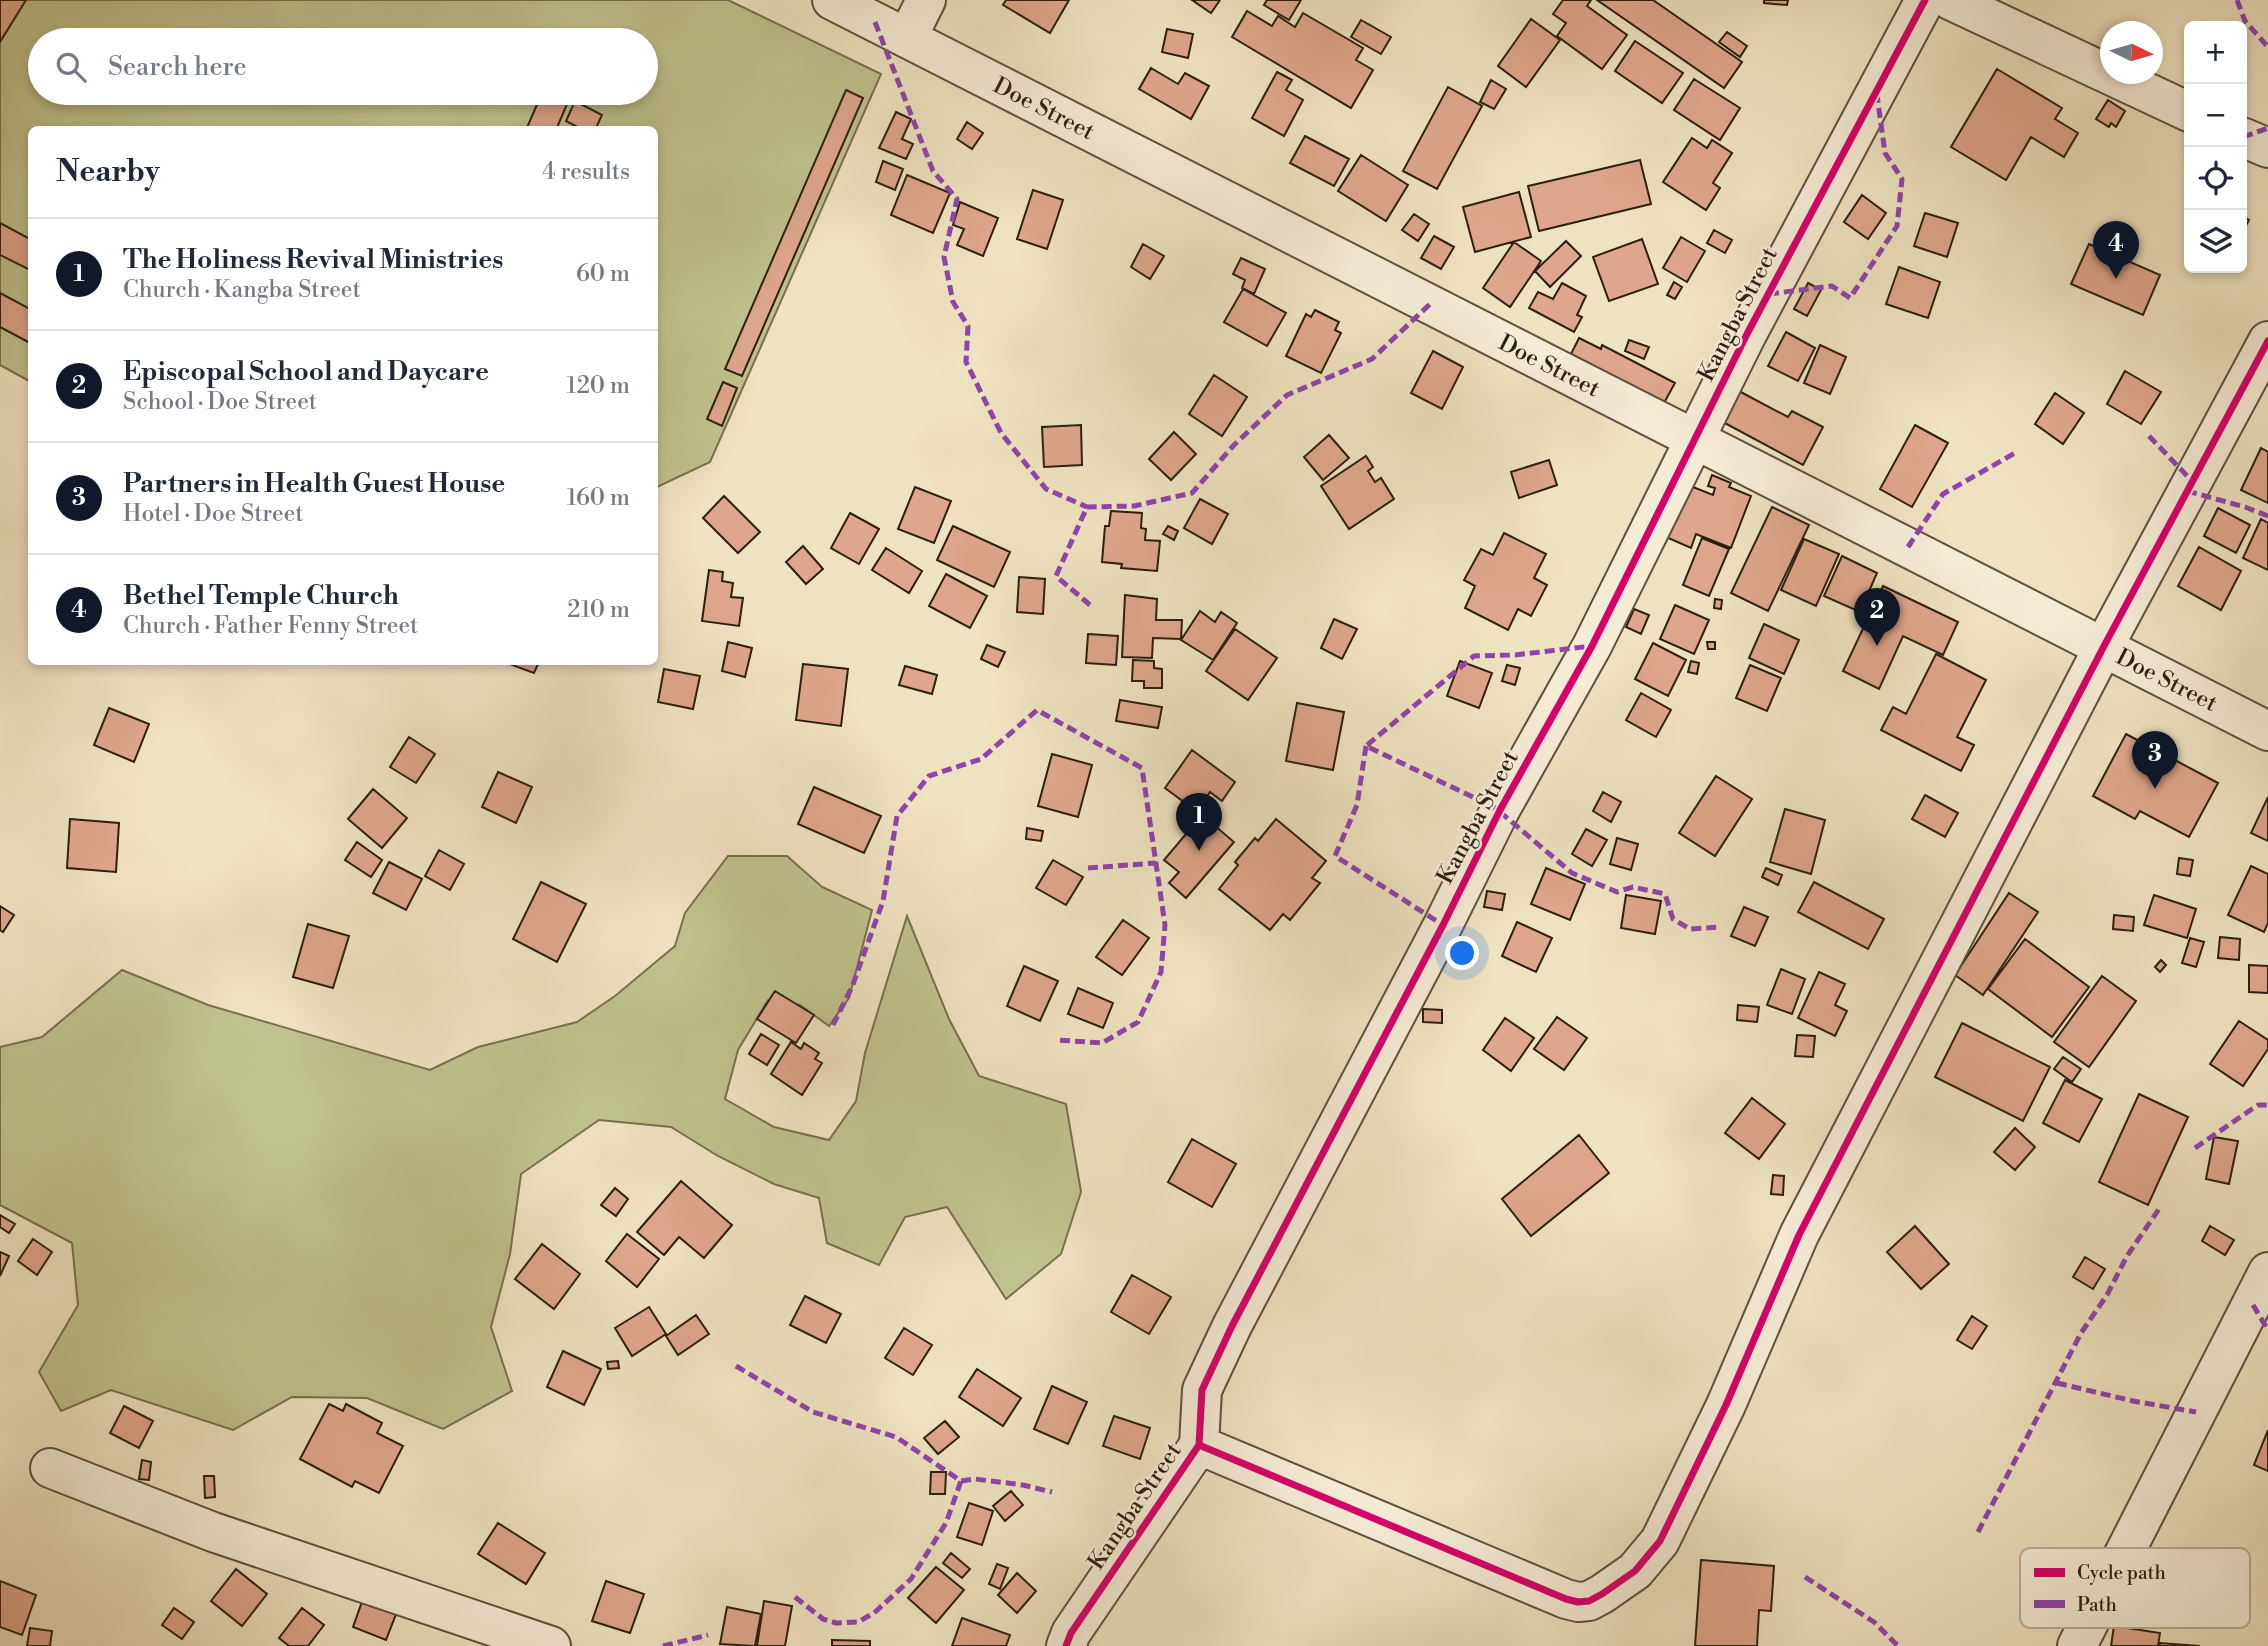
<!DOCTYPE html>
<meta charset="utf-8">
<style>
:root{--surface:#fff;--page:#f6f6f7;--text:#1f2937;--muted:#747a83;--line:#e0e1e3;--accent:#111827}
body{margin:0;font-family:"Libre Bodoni",serif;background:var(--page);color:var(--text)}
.controls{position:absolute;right:21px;top:21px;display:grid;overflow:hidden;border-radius:10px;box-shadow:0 4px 10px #0003}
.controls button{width:63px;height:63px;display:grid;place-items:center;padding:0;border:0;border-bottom:2px solid var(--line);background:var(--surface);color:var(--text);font:35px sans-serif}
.compass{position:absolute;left:2100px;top:21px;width:63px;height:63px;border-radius:50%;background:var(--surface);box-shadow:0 4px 10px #0003;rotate:95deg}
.you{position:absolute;left:1463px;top:954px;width:24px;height:24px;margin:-18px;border:5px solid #fff;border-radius:50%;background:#1a73e8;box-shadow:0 0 0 10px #1a73e833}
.badge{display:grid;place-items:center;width:46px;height:46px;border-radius:50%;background:var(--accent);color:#fff;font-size:23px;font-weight:700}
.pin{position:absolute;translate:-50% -58px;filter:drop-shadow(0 2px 4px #0008)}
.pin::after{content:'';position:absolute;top:37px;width:24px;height:21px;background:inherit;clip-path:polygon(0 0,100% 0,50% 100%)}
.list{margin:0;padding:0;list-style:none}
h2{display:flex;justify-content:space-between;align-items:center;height:91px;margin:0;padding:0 28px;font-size:30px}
h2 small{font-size:23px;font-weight:400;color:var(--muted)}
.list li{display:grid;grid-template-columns:46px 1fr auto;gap:21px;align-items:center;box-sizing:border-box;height:112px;padding:0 28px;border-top:2px solid var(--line)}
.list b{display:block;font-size:26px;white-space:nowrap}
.list p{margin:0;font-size:23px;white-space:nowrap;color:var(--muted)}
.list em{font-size:23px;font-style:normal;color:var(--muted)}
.icon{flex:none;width:38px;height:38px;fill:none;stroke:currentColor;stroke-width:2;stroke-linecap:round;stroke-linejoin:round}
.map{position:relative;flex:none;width:2268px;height:1646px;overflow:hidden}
.search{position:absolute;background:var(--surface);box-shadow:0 4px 10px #0003;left:28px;top:28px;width:630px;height:77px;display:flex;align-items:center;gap:18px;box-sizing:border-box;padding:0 24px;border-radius:38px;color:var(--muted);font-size:26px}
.panel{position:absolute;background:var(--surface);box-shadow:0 4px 10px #0003;left:28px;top:126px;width:630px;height:539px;border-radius:10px}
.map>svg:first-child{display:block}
</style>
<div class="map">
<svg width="2268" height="1646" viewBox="0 0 2268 1646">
<rect width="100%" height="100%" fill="#efe2c0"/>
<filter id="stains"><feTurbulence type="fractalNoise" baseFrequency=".00286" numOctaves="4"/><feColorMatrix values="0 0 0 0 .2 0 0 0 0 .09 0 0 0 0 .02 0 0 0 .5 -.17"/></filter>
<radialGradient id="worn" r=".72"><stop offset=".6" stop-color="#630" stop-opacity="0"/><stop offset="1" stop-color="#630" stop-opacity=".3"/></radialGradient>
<path fill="#bfc28e" stroke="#76704f" stroke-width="2" fill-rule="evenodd" d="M0,0H728L881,74L710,462L655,488L654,130H32L31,382L0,365ZM40,40H646V93H40Z
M728,856H787L822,887L872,910L849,998L829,1026L800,1005L768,1000L738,1050L725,1099L774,1127L829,1140L856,1101L865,1053L907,916L949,1019L979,1076L1066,1104L1081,1192L1061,1254L1006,1299L947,1207L905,1217L879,1265L827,1243L819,1198L774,1184L718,1156L671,1127L599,1120L521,1174L510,1254L491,1327L512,1391L443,1429L367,1398L292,1397L233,1430L111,1390L61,1411L39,1372L78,1305L72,1243L0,1205V1047L42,1037L122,970L208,1005L430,1070L478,1047L577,1022L615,996L675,946L685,913Z"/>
<path fill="#dea68c" stroke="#2c1f10" stroke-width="2" d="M0,0H26L0,42Z
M1006,0H1069L1050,33L1003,5Z
M1192,0H1220L1211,13Z
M1267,0H1301L1289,20L1264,5Z
M1563,0H1591L1587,6L1627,35L1602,69L1557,36L1566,23L1553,14Z
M1597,0H1653L1742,62L1724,88Z
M1764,0H1788L1787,5L1764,3Z
M1247,11L1272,26L1278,16L1295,27L1303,13L1363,48L1356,60L1373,70L1351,108L1232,37Z
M1531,19L1560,40L1526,87L1498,66Z
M1361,20L1391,37L1381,54L1351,37Z
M1167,29L1193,34L1188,58L1162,52Z
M1727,32L1747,46L1740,57L1719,42Z
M1635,41L1683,73L1662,103L1615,71Z
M1151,68L1178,84L1185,73L1209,86L1191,119L1139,89Z
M1997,69L2062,108L2055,119L2078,133L2064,157L2031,137L2006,180L1951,147Z
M1277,72L1292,80L1286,90L1303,100L1284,136L1252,118Z
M1694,79L1740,108L1720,140L1674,110Z
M1491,80L1506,89L1494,109L1480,102Z
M1448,87L1482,106L1437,189L1403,171Z
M846,90L863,98L742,376L725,369Z
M542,93H561L570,97L556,130H526Z
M2108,100L2125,111L2116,127L2111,123L2109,127L2096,119Z
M575,101L602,115L595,130H583L566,121Z
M896,112L911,119L902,139L913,144L906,159L879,148Z
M967,122L983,133L972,149L957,139Z
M1305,136L1349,159L1334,186L1290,163Z
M1692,138L1707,148L1712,140L1732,153L1713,183L1720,188L1706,210L1663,182Z
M1361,155L1408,185L1386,221L1338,191Z
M1640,160L1651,204L1539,231L1528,186Z
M883,161L903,169L895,190L876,182Z
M907,175L950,193L933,233L891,215Z
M1033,190L1063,200L1047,249L1017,239Z
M1519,192L1531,237L1475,252L1463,207Z
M1862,195L1886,213L1868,239L1844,222Z
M960,202L998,218L983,256L957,245L964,229L953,225Z
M1925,213L1958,223L1947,257L1914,246Z
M1414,214L1429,224L1418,241L1402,230Z
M2242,216L2249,220L2242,233Z
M0,223L32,240V271L0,255Z
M1714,230L1732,240L1725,253L1707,243Z
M1434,236L1454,247L1441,269L1421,258Z
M1681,237L1705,251L1687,282L1663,268Z
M1642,239L1658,284L1609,301L1593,257Z
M1566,241L1581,256L1550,287L1535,271Z
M1514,242L1541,261L1510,307L1483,288Z
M1143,244L1164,256L1150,279L1131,267Z
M2089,244L2160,275L2143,315L2071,284Z
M1241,258L1265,269L1254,294L1242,288L1245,280L1233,274Z
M1899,267L1940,282L1928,318L1886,304Z
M1674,282L1682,287L1675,299L1667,295Z
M1562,283L1586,296L1577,315L1582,317L1574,332L1529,308L1538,292L1553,299Z
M1808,283L1821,290L1807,316L1794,309Z
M1243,289L1286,313L1267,346L1224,322Z
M0,293L32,310V344L0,327Z
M1315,310L1339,322L1335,330L1341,333L1321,373L1286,356L1306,314L1311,317Z
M1786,332L1815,348L1798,381L1768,366Z
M1579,338L1601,349L1602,345L1675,383L1664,403L1571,354Z
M1629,340L1649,347L1644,359L1625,351Z
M1820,345L1846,357L1830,394L1804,383Z
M1433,351L1463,367L1442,409L1411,393Z
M2125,371L2161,392L2141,424L2107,404Z
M1214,375L1247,397L1222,436L1189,414Z
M723,382L737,388L722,426L707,419Z
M1737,390L1788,417L1792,411L1823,427L1803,465L1721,421Z
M2055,393L2084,413L2063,444L2035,424Z
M1081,425L1082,465L1044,467L1042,427Z
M1915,425L1948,443L1912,507L1880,489Z
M1174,432L1196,454L1171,480L1149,459Z
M1329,435L1349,458L1323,480L1304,457Z
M2261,448L2268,452V503L2241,490Z
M1366,456L1373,467L1368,471L1375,482L1381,478L1394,499L1349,529L1321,486Z
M1549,460L1557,485L1519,498L1511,472Z
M1712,475L1731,483L1729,487L1751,496L1731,548L1696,534L1691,548L1666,537L1688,485L1713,495L1715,488L1708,486Z
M915,487L951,501L934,543L898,529Z
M724,496L760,532L738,553L703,518Z
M1200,499L1228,514L1212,544L1184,528Z
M1772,507L1809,525L1768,611L1731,593Z
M2218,508L2250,525L2236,553L2204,536Z
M1111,511L1142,513L1141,528L1146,529L1145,540L1160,541L1157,571L1121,568L1122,564L1102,562L1105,526H1109Z
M850,513L879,529L859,564L831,548Z
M2261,519L2268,523V570L2243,558Z
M953,526L1010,552L994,587L937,560Z
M1168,526L1178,531L1174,540L1163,534Z
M1504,533L1546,554L1534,578L1547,585L1531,616L1518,609L1508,630L1465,608L1475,586L1464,580L1481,549L1493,555Z
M1702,538L1729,549L1709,596L1683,585Z
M1804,539L1839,554L1816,606L1781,590Z
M803,546L823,569L806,584L786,562Z
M2199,547L2241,571L2221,610L2178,586Z
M886,548L922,571L909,593L872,570Z
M1842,556L1877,573L1860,612L1824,596Z
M709,570L723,572L722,581L733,583L731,597L743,598L739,626L702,621Z
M946,574L987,596L970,628L929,606Z
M1019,577L1045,579L1043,614L1017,612Z
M1883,586L1958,622L1943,655L1903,636L1879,689L1843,671Z
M1125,595L1157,599L1156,620H1182L1181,639L1153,638L1152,658L1122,657Z
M1715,599L1722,600L1721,609L1714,608Z
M1675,605L1709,620L1694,654L1660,639Z
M1634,609L1649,615L1641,634L1626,627Z
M1200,611L1215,622L1221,612L1237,623L1213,660L1181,640Z
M1334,619L1357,629L1342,659L1321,648Z
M1764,624L1799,640L1784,674L1749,658Z
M1235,629L1277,658L1248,700L1206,671Z
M1088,634L1118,636L1116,665L1086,663Z
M728,642L752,648L745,677L722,671Z
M1707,642H1715V649H1708Z
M1653,643L1686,660L1668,696L1635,679Z
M987,645L1005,652L998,667L981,659Z
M1936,654L1986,680L1957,737L1974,745L1961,771L1881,730L1893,707L1906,714Z
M1133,660L1154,661V668L1162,669V688H1144V681H1132Z
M1460,661L1492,673L1479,708L1447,696Z
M1691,661L1699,663L1697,674L1688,672Z
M504,662H539L534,673Z
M803,664L848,669L841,726L796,720Z
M1507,665L1520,668L1515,685L1502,681Z
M1750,665L1781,678L1767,711L1736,698Z
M905,666L937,675L932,694L899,685Z
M664,669L700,676L693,709L658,702Z
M1641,693L1671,710L1656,737L1626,720Z
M1120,700L1162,707L1158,728L1116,721Z
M1297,703L1344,712L1333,770L1286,761Z
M109,708L149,724L134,762L94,745Z
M2126,734L2218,783L2189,837L2140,811L2135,819L2093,796Z
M409,737L435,754L416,783L390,767Z
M1192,750L1235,782L1222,801L1210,792L1202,803L1194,797L1188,805L1165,788Z
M1052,754L1092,765L1078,817L1038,806Z
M498,772L532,787L516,823L482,807Z
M1716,776L1752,799L1715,856L1679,833Z
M814,787L881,816L864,853L798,824Z
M373,789L407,818L382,848L348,819Z
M1603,792L1621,802L1611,822L1593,811Z
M1925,795L1958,813L1945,837L1912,819Z
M2268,797V841L2251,833Z
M1785,809L1825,820L1811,874L1770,862Z
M1202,815L1234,842L1186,898L1169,883L1179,872L1164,860Z
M70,819L119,823L116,872L67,868Z
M1276,819L1326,861L1312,878L1320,883L1290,920L1283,914L1270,930L1219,889L1238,865L1235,862L1255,838L1258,841Z
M1027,828L1043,831L1041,841L1026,839Z
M1586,829L1607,840L1592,866L1572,854Z
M1617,838L1638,844L1631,870L1610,864Z
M357,842L382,860L371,877L345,860Z
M439,850L464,864L450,890L425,876Z
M2179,858L2193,860L2190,876L2177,874Z
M1053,860L1083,877L1066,905L1036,888Z
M389,862L422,879L406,910L373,893Z
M2251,866L2268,874V923L2264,932L2228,915Z
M1546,868L1585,884L1570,920L1531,904Z
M1766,868L1782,875L1778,885L1762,877Z
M541,882L586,904L557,962L513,939Z
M1814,882L1884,919L1868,949L1798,912Z
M1487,891L1505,894L1502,910L1484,907Z
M2009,893L2038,912L1983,995L1955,975Z
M1626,895L1661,901L1655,934L1621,928Z
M2154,895L2196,909L2187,938L2144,925Z
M0,906L14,915L3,932L0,930Z
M1744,907L1768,917L1755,946L1731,936Z
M2114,915L2134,917L2133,931L2113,929Z
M1123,920L1149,938L1122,975L1096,957Z
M1517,922L1552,938L1536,972L1502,956Z
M308,924L349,936L333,988L293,977Z
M2220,937L2240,939L2239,960L2218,958Z
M2190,938L2204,942L2196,967L2182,963Z
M2025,939L2089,987L2052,1037L1988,989Z
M2161,960L2166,965L2160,972L2155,967Z
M2249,965L2268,966V993L2249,992Z
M1024,966L1058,981L1040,1021L1007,1006Z
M1781,969L1805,979L1792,1014L1767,1005Z
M1819,972L1845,984L1835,1005L1847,1011L1835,1036L1798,1018Z
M2102,976L2136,1001L2089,1067L2054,1042Z
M1078,988L1113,1003L1103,1028L1068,1014Z
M775,991L814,1015L796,1043L757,1019Z
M1738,1005L1759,1007L1757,1022L1737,1020Z
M1423,1009L1442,1010V1023L1423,1022Z
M1557,1017L1587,1038L1564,1070L1534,1049Z
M1505,1018L1534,1038L1511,1071L1483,1050Z
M2239,1021L2268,1040V1049L2243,1086L2210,1064Z
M1962,1023L2050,1067L2023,1121L1935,1077Z
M761,1034L779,1045L767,1065L749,1054Z
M1797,1035L1815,1036L1813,1057L1795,1056Z
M791,1042L801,1049L804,1043L819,1053L815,1059L822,1063L802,1095L771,1074Z
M2063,1057L2081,1069L2072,1082L2054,1069Z
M2065,1080L2102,1099L2079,1142L2043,1123Z
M2139,1094L2188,1117L2148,1205L2099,1182Z
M1752,1098L1785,1124L1759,1159L1725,1133Z
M2015,1128L2035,1147L2015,1170L1994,1152Z
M1579,1135L1609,1173L1531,1236L1502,1199Z
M2214,1137L2238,1141L2229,1184L2206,1179Z
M1192,1139L1236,1164L1212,1207L1168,1182Z
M1773,1175L1784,1176L1783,1195L1771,1194Z
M681,1181L732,1225L704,1258L679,1237L664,1255L637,1232Z
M615,1188L628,1199L616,1216L601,1205Z
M0,1215L15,1224L9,1233L0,1227Z
M1915,1226L1949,1264L1921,1289L1887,1252Z
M2210,1226L2234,1240L2225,1255L2202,1241Z
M627,1234L659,1259L637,1287L606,1261Z
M33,1239L52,1252L37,1275L18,1261Z
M542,1244L580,1274L554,1309L515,1279Z
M0,1252L9,1256L0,1276Z
M2085,1257L2105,1269L2093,1289L2073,1277Z
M1132,1275L1171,1297L1149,1334L1111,1312Z
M805,1296L841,1314L826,1343L790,1325Z
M649,1307L666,1334L632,1356L615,1328Z
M696,1315L709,1334L678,1355L666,1336Z
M1972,1316L1987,1326L1972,1349L1957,1340Z
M904,1328L932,1345L913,1375L885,1358Z
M563,1351L601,1369L584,1405L547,1387Z
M618,1361L619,1368L608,1369L607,1362Z
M977,1369L1021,1398L1003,1426L959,1397Z
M1052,1386L1087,1402L1068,1444L1034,1429Z
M329,1404L343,1411L346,1404L382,1423L377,1433L403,1446L379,1493L355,1481L352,1487L300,1459Z
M124,1406L153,1421L139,1448L110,1433Z
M1114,1416L1150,1428L1140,1459L1103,1446Z
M945,1421L959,1437L938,1454L924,1438Z
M2268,1430V1471L2254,1465Z
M142,1460L151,1462L149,1480L139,1479Z
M931,1472H946L945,1494H930Z
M204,1476H214L215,1497L205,1498Z
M1011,1491L1023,1505L1005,1521L993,1506Z
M969,1503L993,1511L982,1545L957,1537Z
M498,1523L545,1553L526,1584L478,1554Z
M951,1553L970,1569L962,1578L943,1563Z
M1701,1560L1774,1566L1771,1611L1759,1610L1757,1646H1695Z
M997,1564L1008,1568L1000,1589L989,1584Z
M936,1567L964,1590L936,1623L908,1598Z
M236,1569L267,1594L242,1626L211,1601Z
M1017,1573L1036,1591L1017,1613L998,1595Z
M0,1581L36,1595L22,1635L0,1627Z
M606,1581L644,1594L630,1633L592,1621Z
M364,1596L398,1609L386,1640L353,1627Z
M764,1601L792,1606L785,1646H757Z
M727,1607L761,1614L755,1646L720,1644Z
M174,1608L194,1622L182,1639L162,1625Z
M302,1608L324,1625L308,1646H289L279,1638Z
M962,1618L1010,1635L1006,1646H952Z
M2114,1626L2160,1633L2158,1646H2111Z
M30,1628L52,1631L50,1646H27Z
M832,1640L870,1641V1646H832Z
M2160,1643L2200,1646H2160Z"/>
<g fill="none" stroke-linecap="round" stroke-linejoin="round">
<defs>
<g id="minor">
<path id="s1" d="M832,0L2268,731"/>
<path d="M1950,0L2189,112"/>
<path d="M907,38L926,0"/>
<path d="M2242,137L2268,148"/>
<path d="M1199,1445L1566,1599L1578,1602L1589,1601L1602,1594L1635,1571L1660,1541L1726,1405L1799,1235L2104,646L2268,341"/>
<path d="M50,1468L213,1532L551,1646"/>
<path d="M1066,1646L1071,1633L1199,1445L1202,1390L1232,1326L1443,925L1500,810L1592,646L1747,334L1925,0"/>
<path d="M2077,1646L2268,1272"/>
</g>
</defs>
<use href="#minor" stroke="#5d503c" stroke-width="42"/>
<use href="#minor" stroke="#f5ecd6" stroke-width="38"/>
<path stroke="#8e44ad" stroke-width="5" stroke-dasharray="10 5" stroke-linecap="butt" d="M2237,0L2245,21L2268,47
M875,22L933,171L957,199L944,257L953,302L968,326L966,362L1001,433L1046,489L1087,507
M2243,137L2268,128
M1769,294L1832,286L1850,298L1897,226L1902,179L1885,153L1877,95
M2149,436L2192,481
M2187,491L2245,507L2268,516
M1908,547L1943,494L2015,453
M1090,605L1056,576L1087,507L1134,506L1192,493L1234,445L1287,395L1372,359L1430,304
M1366,746L1357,805L1335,856L1443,925
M1500,810L1366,746L1474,656L1515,655L1592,646
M1500,812L1572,873L1617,892L1633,887L1665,894L1673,919L1690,929L1721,927
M1088,868L1156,863
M833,1025L852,987L883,901L897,816L929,776L981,759L1037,710L1142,768L1165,925L1161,972L1138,1022L1102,1043L1058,1040
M2195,1148L2258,1105H2268
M2253,1305L2268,1330
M736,1366L813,1412L896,1437L961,1481L975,1479L1023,1485L1052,1492
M2057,1383L2133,1401L2196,1412
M1978,1532L2081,1333L2107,1295L2127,1256L2159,1209
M1805,1577L1874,1622L1898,1646
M795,1597L823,1619L836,1623L858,1622L874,1613L911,1579L946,1523L961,1481
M663,1646L708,1635"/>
<defs>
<path id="cycleway" d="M1199,1445L1566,1599L1578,1602L1589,1601L1602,1594L1635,1571L1660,1541L1726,1405L1799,1235L2104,646L2268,341
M1066,1646L1071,1633L1199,1445L1202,1390L1232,1326L1443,925L1500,810L1592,646L1747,334L1925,0"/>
</defs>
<use href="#cycleway" stroke="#f5ecd6" stroke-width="11"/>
<use href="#cycleway" stroke="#d6006c" stroke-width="7"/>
</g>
<g text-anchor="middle" stroke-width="5" stroke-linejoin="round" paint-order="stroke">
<g font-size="23" fill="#2c1f10" stroke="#f5ecd6">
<text dy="8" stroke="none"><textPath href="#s1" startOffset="238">Doe Street</textPath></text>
<text transform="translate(1737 314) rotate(-63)" y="8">Kangba Street</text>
<text dy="8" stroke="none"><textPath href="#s1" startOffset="805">Doe Street</textPath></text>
<text dy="8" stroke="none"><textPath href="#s1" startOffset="1498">Doe Street</textPath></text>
<text transform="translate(1477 817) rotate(-62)" y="8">Kangba Street</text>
<text transform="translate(1134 1506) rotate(-56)" y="8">Kangba Street</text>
</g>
</g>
<rect x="2020" y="1548" width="230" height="80" rx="10" fill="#f5ecd6" stroke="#b9ae9b" stroke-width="2"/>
<rect x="2034" y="1568" width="31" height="9" fill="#d6006c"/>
<rect x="2034" y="1600" width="31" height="8" fill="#8e44ad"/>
<g font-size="19" fill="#2c1f10">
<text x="2077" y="1579">Cycle path</text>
<text x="2077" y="1611">Path</text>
</g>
<rect width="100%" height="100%" filter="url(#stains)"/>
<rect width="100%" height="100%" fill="url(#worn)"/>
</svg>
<div class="controls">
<button>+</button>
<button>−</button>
<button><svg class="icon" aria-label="locate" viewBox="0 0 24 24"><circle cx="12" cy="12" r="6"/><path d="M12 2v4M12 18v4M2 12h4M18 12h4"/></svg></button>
<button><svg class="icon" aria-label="layers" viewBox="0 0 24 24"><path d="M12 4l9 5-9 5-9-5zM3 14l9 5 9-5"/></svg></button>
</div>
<svg class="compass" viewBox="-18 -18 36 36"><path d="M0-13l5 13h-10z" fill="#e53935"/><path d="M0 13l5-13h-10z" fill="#747a83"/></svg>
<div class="you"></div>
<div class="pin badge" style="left:1199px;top:851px">1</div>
<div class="pin badge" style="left:1877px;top:646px">2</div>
<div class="pin badge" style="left:2155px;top:789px">3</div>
<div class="pin badge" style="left:2116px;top:279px">4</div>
<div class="search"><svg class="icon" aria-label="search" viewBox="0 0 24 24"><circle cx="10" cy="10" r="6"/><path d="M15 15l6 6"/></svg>Search here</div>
<section class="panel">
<h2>Nearby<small>4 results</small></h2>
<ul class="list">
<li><span class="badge">1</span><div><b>The Holiness Revival Ministries</b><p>Church · Kangba Street</p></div><em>60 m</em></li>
<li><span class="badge">2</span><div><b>Episcopal School and Daycare</b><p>School · Doe Street</p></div><em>120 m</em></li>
<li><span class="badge">3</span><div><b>Partners in Health Guest House</b><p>Hotel · Doe Street</p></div><em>160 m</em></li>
<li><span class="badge">4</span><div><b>Bethel Temple Church</b><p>Church · Father Fenny Street</p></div><em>210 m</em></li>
</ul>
</section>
</div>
